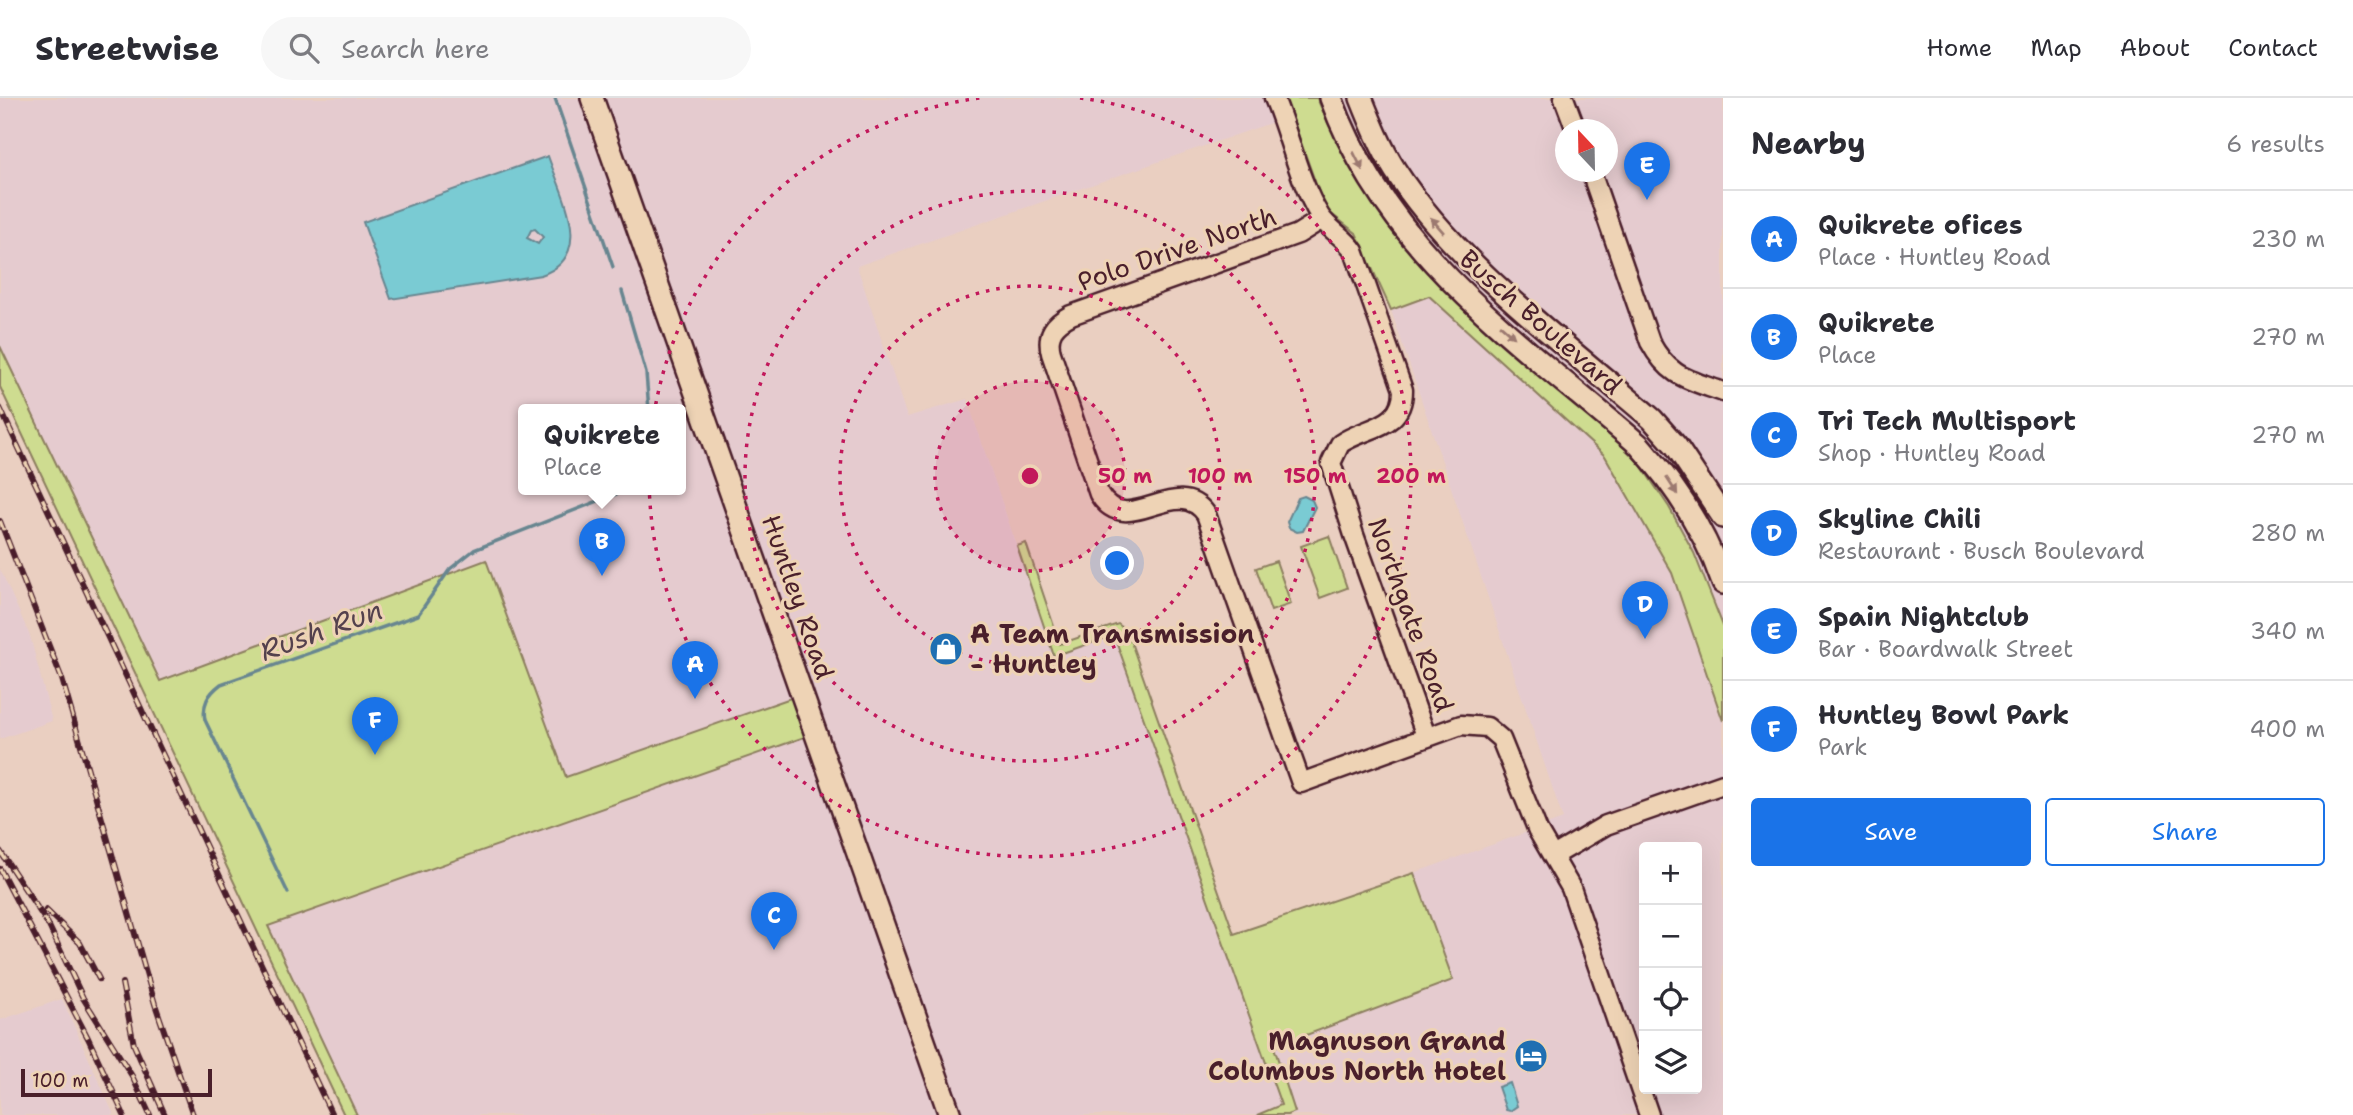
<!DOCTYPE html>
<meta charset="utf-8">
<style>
:root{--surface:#fff;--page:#f7f7f7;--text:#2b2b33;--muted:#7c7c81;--line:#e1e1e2;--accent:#1a73e8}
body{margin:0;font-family:"Shantell Sans",sans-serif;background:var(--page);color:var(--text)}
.controls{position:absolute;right:21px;bottom:21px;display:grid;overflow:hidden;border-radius:7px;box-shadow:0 7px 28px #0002}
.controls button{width:63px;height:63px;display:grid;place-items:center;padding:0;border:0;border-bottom:2px solid var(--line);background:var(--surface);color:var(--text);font:35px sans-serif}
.compass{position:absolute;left:1555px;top:21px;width:63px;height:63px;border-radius:50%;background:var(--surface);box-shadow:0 7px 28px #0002;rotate:338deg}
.scale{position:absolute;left:21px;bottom:18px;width:191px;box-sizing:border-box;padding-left:7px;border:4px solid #4a1f2b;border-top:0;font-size:19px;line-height:24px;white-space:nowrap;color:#4a1f2b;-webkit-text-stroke:5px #eed3b5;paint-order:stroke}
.you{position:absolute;left:1118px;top:466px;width:24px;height:24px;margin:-18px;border:5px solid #fff;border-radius:50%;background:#1a73e8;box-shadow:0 0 0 10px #1a73e833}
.badge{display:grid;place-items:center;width:46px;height:46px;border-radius:50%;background:var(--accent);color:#fff;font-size:23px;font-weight:700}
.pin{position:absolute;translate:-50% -58px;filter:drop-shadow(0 2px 4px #0008)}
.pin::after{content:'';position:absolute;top:37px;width:24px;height:21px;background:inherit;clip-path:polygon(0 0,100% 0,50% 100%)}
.popup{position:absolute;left:518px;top:306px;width:168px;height:91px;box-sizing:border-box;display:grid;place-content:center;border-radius:7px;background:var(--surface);filter:drop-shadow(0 2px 5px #0005);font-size:23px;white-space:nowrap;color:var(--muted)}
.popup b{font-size:26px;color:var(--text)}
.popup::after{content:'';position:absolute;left:50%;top:100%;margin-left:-14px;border:14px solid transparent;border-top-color:var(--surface)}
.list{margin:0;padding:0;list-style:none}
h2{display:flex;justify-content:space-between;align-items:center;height:91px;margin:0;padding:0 28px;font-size:30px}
h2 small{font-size:23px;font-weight:400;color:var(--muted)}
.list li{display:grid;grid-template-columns:46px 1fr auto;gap:21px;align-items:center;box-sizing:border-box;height:98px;padding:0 28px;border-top:2px solid var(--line)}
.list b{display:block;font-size:26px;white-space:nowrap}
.list p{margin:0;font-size:23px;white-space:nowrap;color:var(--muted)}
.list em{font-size:23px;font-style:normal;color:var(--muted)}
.actions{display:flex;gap:14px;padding:21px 28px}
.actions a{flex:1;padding:16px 0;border:2px solid var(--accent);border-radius:7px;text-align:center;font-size:24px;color:var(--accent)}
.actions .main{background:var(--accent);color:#fff}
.icon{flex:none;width:38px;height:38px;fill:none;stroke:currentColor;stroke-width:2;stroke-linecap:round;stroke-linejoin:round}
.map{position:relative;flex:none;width:1723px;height:1017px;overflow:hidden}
header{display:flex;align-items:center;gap:42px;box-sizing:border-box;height:98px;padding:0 35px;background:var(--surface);border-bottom:2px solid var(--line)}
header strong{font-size:33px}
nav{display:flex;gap:38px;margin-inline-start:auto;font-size:24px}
.search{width:490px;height:63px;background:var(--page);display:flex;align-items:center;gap:18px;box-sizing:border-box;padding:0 24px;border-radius:38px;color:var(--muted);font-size:26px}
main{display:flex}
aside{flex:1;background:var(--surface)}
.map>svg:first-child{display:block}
</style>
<header>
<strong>Streetwise</strong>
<div class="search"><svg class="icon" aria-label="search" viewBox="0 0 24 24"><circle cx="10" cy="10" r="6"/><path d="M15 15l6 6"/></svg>Search here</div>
<nav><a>Home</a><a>Map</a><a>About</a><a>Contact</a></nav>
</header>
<main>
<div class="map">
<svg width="1723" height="1017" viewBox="0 0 1723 1017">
<rect width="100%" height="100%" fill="#eacfc1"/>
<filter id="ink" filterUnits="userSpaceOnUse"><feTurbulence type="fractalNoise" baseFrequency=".0143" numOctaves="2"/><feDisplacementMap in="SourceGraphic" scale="14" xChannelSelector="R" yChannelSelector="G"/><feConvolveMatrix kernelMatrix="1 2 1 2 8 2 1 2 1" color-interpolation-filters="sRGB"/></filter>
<g filter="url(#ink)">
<path fill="#e5cbcf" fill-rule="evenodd" d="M0,0H1285L1291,18L857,168L907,319L967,301L1054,558L1114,537L1281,1007L1257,1017H357L267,828L816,635L802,596L566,679L486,463L160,583L0,248ZM523,312H681V392H523Z
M1317,0H1723V528L1694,455L1669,409L1414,160L1346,66ZM1566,32H1608V74H1566Z
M1429,198L1605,358L1672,475L1723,623V1017H1287L1294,1014L1274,949L1453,882L1414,775L1563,721L1391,212ZM1644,749H1697V991H1644Z
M0,471L30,538L52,623L0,641Z
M62,901L114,1017H0V922Z"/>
<path fill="#cedc90" stroke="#8c7e5e" stroke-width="2" d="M1285,0H1317C1348,74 1382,125 1436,184L1612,337L1640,366L1669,409L1694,455L1723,528V623L1672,475L1605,358L1429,198L1391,212L1356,135L1325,111Z
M0,248L160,583L486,462L566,679L802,596L816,635L268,828L357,1017H344L0,289Z
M1329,438L1347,490L1320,500L1301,448Z
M1026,445L1060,546L1118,526L1127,533L1234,836L1414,775L1453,882L1274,949L1295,1014L1287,1017H1257L1281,1007L1114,537L1054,558L1017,448Z
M1276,463L1291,506L1271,513L1256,470Z"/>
<path fill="#7acbd3" stroke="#678690" stroke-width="2" fill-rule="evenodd" d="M548,58C561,96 597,158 541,177L391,201L363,124ZM535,131L543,139L538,146L527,140L531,132Z
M1304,398L1312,402L1315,409L1303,433L1297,434L1289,430L1287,424L1298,400Z
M1510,985L1517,1008L1510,1013L1506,1012L1498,989Z"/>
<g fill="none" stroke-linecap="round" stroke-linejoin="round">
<path stroke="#678690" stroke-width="3.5" d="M555,0L613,169
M622,193L646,275L649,312
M288,795L205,622C202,606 208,596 221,586L418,517L450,471L474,452L626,392"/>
<defs>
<path id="minor" d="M1274,0C1290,38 1298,82 1320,118C1328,131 1345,139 1354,153L1403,292C1403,332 1365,328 1340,346L1331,365L1354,437L1426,638
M1564,0L1576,32
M1591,74L1650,244C1669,279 1687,281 1723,294
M1322,121L1298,136L1071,217C1054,226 1046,236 1051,255L1099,396C1127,443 1176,374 1206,416L1301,685L1461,627L1487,629L1501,641L1538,733L1571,790L1649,1017
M1555,757L1606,727L1723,686"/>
<path id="major" d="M592,0L950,1017
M1331,0C1387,155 1519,243 1639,347C1675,387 1705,433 1723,485
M1361,0C1371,25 1381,50 1395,72C1456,167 1567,247 1652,321L1676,348L1723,419"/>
</defs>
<use href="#minor" stroke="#4a1f2b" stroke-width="23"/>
<use href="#major" stroke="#4a1f2b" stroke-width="26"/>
<use href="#minor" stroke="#eed3b5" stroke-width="18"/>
<use href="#major" stroke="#eed3b5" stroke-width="21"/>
<defs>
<path id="rail" d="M0,310L332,1017
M0,423L62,581L155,906L193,1017
M0,753L48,826L83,900L132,978L150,1017
M0,771L88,940L124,1017
M46,812L80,845L99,881
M122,885L134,947L165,1017"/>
</defs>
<use href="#rail" stroke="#4a1f2b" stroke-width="6"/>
<use href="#rail" stroke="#eed3b5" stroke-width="3.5" stroke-dasharray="10" stroke-linecap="butt"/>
</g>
<defs><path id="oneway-solid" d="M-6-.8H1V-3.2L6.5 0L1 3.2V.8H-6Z" transform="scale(1.75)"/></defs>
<g fill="#9c7970">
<use href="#oneway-solid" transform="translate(1358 63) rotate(63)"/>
<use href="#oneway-solid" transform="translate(1437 127) rotate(-131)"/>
<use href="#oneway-solid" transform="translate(1507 233) rotate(41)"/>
<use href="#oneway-solid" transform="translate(1672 388) rotate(57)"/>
</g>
</g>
<circle cx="1030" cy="378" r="95" fill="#c2185b" fill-opacity=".12"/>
<g fill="none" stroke="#c2185b" stroke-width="3.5" stroke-dasharray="3.5 7">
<circle cx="1030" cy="378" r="95"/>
<circle cx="1030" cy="378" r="190"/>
<circle cx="1030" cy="378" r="285"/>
<path d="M1080 0A381 381 0 1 1 980 0"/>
</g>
<defs>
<symbol id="shop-disc" viewBox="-11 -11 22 22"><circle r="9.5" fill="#1f6fb2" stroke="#eed3b5"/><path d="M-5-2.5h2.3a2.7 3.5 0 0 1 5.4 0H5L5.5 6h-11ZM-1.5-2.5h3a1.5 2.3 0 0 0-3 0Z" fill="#fff"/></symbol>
<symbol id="hotel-disc" viewBox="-11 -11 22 22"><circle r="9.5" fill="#1f6fb2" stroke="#eed3b5"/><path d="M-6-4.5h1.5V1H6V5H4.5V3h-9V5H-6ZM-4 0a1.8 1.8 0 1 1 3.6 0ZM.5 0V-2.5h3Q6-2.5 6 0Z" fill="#fff"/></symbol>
</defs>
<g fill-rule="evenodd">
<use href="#shop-disc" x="927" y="532" width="38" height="38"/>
<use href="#hotel-disc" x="1512" y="939" width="38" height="38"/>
</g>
<g text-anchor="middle" stroke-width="6" stroke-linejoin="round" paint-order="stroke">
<g font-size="26" fill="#4a1f2b" stroke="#eed3b5">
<text transform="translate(1177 151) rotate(-19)" y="9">Polo Drive North</text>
<text transform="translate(1541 224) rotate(41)" y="9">Busch Boulevard</text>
<text transform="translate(798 499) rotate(71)" y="9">Huntley Road</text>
<text transform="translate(1411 517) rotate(70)" y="9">Northgate Road</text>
</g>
<g font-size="26" font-weight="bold" fill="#4a1f2b" stroke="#eed3b5" text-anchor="start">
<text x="970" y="545">A Team Transmission<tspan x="970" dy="30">- Huntley</tspan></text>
<text x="1506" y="952" text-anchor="end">Magnuson Grand<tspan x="1506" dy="30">Columbus North Hotel</tspan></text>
</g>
<g font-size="28" font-style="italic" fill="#54414d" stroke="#eed3b5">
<text transform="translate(321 532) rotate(-20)" y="10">Rush Run</text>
</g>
</g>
<circle cx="1030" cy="378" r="10" fill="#c2185b" stroke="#eed3b5" stroke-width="3.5"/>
<g font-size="21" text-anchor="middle" font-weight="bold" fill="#c2185b" stroke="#eed3b5" stroke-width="6" stroke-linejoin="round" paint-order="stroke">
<text x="1125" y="385">50 m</text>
<text x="1220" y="385">100 m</text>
<text x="1315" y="385">150 m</text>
<text x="1411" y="385">200 m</text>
</g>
</svg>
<div class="controls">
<button>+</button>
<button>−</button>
<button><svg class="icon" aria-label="locate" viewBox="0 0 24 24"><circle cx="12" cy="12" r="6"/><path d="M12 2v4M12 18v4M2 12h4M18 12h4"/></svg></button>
<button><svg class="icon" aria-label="layers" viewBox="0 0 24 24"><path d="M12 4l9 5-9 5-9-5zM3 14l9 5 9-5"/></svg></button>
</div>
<svg class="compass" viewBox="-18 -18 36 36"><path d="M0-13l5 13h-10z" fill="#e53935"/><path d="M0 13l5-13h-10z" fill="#7c7c81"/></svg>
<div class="scale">100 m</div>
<div class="you"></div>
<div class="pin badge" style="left:695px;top:601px">A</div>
<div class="pin badge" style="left:602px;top:478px">B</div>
<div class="popup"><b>Quikrete</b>Place</div>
<div class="pin badge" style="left:774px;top:852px">C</div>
<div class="pin badge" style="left:1645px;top:541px">D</div>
<div class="pin badge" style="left:1647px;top:102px">E</div>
<div class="pin badge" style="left:375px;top:657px">F</div>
</div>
<aside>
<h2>Nearby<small>6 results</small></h2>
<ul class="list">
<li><span class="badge">A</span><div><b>Quikrete ofices</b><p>Place · Huntley Road</p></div><em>230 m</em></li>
<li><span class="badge">B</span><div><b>Quikrete</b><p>Place</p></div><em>270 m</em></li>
<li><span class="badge">C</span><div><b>Tri Tech Multisport</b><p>Shop · Huntley Road</p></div><em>270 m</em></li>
<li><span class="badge">D</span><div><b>Skyline Chili</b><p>Restaurant · Busch Boulevard</p></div><em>280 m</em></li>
<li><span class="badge">E</span><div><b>Spain Nightclub</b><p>Bar · Boardwalk Street</p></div><em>340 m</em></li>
<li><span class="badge">F</span><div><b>Huntley Bowl Park</b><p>Park</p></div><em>400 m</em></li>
</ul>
<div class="actions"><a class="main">Save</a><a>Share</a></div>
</aside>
</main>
